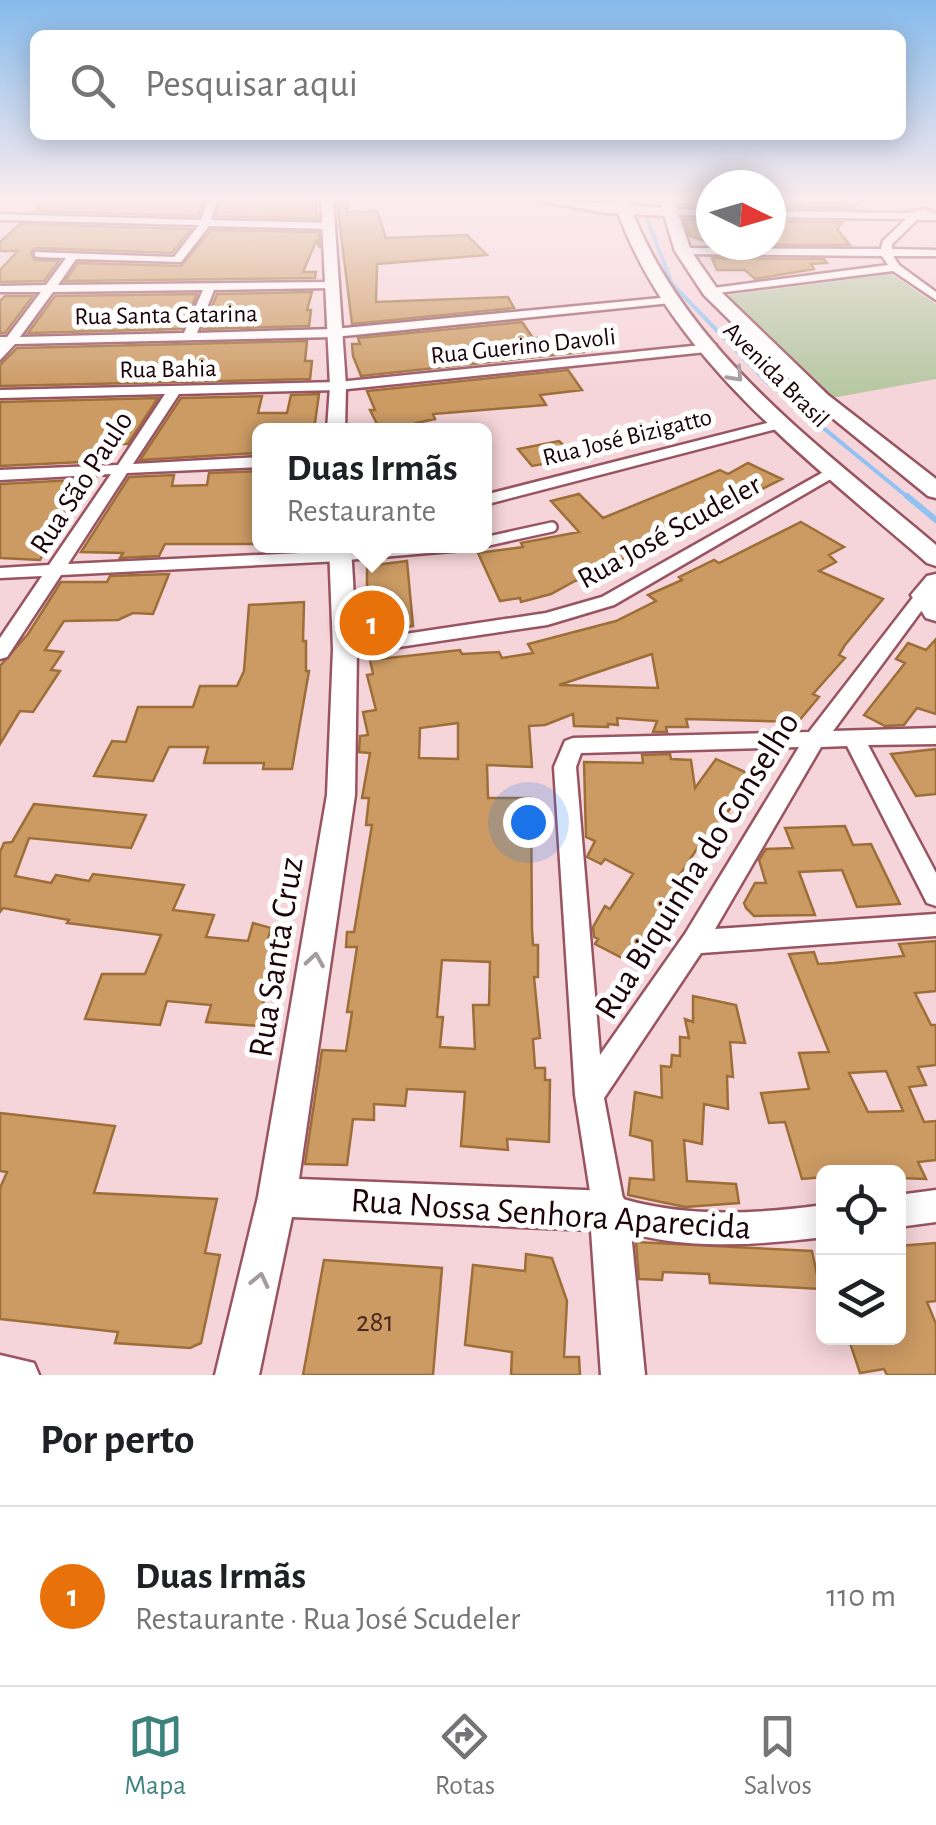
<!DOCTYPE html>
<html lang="pt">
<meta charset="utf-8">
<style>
:root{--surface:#fff;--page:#f2f2f2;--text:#202124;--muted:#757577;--line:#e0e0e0;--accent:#3c837d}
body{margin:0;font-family:"Alegreya Sans",sans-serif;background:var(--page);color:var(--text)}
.controls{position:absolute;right:30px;bottom:30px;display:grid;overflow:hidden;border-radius:15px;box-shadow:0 5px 25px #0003}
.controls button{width:90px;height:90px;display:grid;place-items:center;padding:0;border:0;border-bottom:2px solid var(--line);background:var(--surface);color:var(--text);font:50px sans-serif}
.compass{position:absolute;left:696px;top:170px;width:90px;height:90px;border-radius:50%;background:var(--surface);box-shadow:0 5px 25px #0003;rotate:95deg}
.you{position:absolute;left:528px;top:822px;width:35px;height:35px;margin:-25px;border:8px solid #fff;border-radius:50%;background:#1a73e8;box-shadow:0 0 0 15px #1a73e833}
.badge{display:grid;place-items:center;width:65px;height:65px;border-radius:50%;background:var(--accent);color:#fff;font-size:32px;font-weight:700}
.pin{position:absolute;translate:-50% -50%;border:5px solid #fff;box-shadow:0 2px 10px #0006}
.popup{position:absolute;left:252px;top:423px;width:240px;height:130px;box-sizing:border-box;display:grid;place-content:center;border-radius:15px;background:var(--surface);filter:drop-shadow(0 2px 8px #0005);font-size:32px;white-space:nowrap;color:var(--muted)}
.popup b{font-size:38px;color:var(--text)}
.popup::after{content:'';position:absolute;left:50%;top:100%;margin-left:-20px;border:20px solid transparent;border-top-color:var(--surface)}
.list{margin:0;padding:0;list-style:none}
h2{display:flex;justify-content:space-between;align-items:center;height:130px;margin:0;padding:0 40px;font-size:42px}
h2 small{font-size:32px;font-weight:400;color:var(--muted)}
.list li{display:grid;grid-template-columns:65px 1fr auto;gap:30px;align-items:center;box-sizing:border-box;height:180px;padding:0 40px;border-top:2px solid var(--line)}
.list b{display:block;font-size:38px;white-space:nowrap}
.list p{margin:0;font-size:32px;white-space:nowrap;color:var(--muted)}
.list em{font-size:32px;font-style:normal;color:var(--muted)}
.icon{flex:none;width:55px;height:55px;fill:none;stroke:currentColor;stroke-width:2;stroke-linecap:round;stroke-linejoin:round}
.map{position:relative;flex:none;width:936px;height:1375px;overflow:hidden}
.search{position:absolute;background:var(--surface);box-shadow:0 5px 25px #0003;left:30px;right:30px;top:30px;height:110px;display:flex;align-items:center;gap:25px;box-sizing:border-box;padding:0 35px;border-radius:15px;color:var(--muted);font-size:38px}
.sheet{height:310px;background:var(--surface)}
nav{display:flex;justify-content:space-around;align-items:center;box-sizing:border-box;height:140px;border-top:2px solid var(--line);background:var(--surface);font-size:28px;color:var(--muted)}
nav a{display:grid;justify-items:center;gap:5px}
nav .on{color:var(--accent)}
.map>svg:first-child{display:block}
</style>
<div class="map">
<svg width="936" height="1375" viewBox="0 0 936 1375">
<rect width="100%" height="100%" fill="#f6d5da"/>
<path fill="#b7c8a3" d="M891,274L936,304V379L832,398L721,296Z"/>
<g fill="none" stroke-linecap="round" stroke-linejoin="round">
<path stroke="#91c2f1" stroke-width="4" d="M639,198L672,284L766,381L910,499"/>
<path stroke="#91c2f1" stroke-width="6" d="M907,496L936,520"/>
</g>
<path fill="#cc9b64" stroke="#9d6e38" stroke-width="2.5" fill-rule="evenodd" d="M92,198H204L198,216L34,211L47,199Z
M221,198H315L318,219L216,216Z
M771,198H862L854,208L771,207Z
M348,201L347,212L377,211L386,238L467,235L487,255L377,264L376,302L508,297L514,308L352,324L337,202Z
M684,219L711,220V243L690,236Z
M771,221L843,222L837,229L850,245H776Z
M20,224L191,229L172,253L35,248L31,252L34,260L59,261L44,281L0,282V270L18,251H0V242Z
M211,230L319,232L320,248L316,241L303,272H316L315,278L65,281L78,263L181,266Z
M712,258L824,259L827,263L811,264L814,269L755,279L745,270H717Z
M312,292L307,310H311L309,326L203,329L217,294Z
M197,294L182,329L28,333L55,296Z
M5,296H33L5,333H0V301Z
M522,322L533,338H569L583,352L361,376L353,356L352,344H360L358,338Z
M307,341L305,361H312L310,379L0,386V365L17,348Z
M568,370L582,390L540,395L546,405L433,414L435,419L416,423L418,428L403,430H380L370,410H375L367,391Z
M319,394L314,430L260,429L256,453L140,460L181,398L262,396L258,413H287L291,395Z
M158,398L128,444H109L102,461L0,466V402Z
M559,441L577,458L532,466L518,449Z
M748,463L782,479L608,566L614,570L575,581L551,594L521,602L520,598L500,601L478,553L523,547L521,543L579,532L551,501L579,494L603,518L720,470L728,474Z
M260,471V544H165L159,556L120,558L123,553L81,552L129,477L174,475L172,486L207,485L209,473Z
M92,479L83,500H75L62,518L40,560L0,558V484Z
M801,522L844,547L829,555L836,562L819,571L883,599L845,645L839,655L845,658L813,694L819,697L798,722L686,719L688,727H666L667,732H653L657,721L617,718L618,725L608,724V727L574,726L573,714L545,725L529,726L532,767L487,765L488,798H531L532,929L533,945H538V977H534L540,1038L533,1039L535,1068H545V1080H550L549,1142L507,1139L508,1150L461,1146L465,1092L407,1089L405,1106L374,1104V1120L353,1119L347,1165L305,1164L322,1050L346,1051L352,1012H347L357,947H346L347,932H354L372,825H366L369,798H362L370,753L359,752L360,736L368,735L363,712L376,710L367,675L373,674L370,660L460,650L462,654L499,652L502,658L533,653L528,644L616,621L656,601L648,595L682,580L679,577L714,560L719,563ZM652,654L658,688L559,685ZM458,723V759L419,758L420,728ZM442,960L490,962L489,1005H473L475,1049L440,1047L443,1017H437Z
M407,561L413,626L360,630L358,593L367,592V566Z
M169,574L153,614L133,613L118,620L64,621L45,650L63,652L51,670L60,671L33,712L20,711L0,744V666L28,634L61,582H107L110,576Z
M304,602L303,641H306V671H309L292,769H263L264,763H204L208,747H169L153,781L94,776L112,741L126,742L138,707H193L200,686H237L244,671L249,605Z
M936,639V714L917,708L904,725L885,726L864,715L905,663L896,659L908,643L926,650Z
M936,749V794L916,796L891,754Z
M670,754L671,759L691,760L695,788L716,759L752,775L727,813L730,815L719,834L710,829L679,876L685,879L678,889L687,894L679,906L668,900L634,964L595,944L598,939L594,937L593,927L605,906L610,909L633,874L605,859L601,864L587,857L595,841L586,837L584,762L643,763L642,755Z
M34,804L146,815L131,848L29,838L15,876L51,883L56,875L89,881L93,874L184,885L173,910L214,915L206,937L248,941L253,923L271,928L267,943L277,944L261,996H265L258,1026L206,1022L211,1005L167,1001L160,1025L85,1019L102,974H145L161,935L67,923L69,920L3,908L0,912V852L4,843L12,842Z
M845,826L853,845L871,844L900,904L857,907L842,870L799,872L815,915L754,916L746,908L744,903L755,883H766L759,860L766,849L793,848L785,828Z
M936,941V991L915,993L931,1025H936V1065L918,1067L926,1085L909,1087L924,1122L936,1121V1160L918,1162L926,1179L898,1178V1172H824V1177L802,1179L785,1122L769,1123L761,1093L809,1089L799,1053L829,1052L789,954L814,952L818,964L834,963L904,956L899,944ZM886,1071L903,1111L868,1112L849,1073Z
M693,996L736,1005L745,1043L730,1042L733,1077L727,1076L728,1109L704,1104L702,1144L684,1140L687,1181L736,1184L739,1203L685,1207L628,1195L630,1178L654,1180L652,1141L630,1135L635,1092L662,1098L661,1066L671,1067L672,1055L680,1056V1037L689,1038L685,1019L693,1022Z
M0,1113L115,1126L94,1193L217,1199L205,1253L220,1255L201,1343L190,1348L115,1343L118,1332L0,1319V1188L7,1172L0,1171Z
M636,1242L812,1251L820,1289L710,1283L709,1274L663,1272L662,1280L639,1279Z
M936,1243V1301L927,1302L936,1324V1375H887L884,1369L860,1373L850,1343L865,1341L864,1338H898V1246Z
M526,1254L552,1258L567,1301L564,1357H579L580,1375H511L512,1352L465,1345L473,1265L525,1271Z
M324,1260L442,1268L433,1375H303Z"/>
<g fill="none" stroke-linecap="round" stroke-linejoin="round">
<defs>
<path id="service" d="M484,542L552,527
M341,556L457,546"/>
<path id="minor" d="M208,198H218L211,220L330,223L335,226L330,229L209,226L181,262L76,259L58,285L332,282L338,285L332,288L214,290L197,333L334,329L671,297L677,300L671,303L334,337L15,344L0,360V337H7L41,292H0V286L46,285L66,258L39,257L35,256V252L174,257L199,225L0,220V214L201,220ZM203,290L184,333L20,337L53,292Z
M669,209L711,210V216L666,214Z
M924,209L936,214V220H917L892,244V249L936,250V256H893L899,265L936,292V300L893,271L710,294L704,291L706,289L888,265L882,256L683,254L678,251L683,248L881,249L883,241L906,219L771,217V211L906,213Z
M712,344L716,345V351L338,390L179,394L133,464L260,457V467L127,473L68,564L341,551L350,556L341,561L61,575L7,657L0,659V638L42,576L0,578V568L49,565L111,474L0,480V470L118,465L165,394L0,398V390L338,382Z
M783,419L790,423L788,426L484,505V495Z
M836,465L844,470L841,473L614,605L547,625L345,655L335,649L345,643L546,613L602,597Z
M924,589L933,595L833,731L936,728V744L868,745L936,873V906L927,903L847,746L821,747L715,929L936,914V936L701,953L604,1098L623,1199C688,1218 757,1214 824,1205V1237C749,1246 669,1252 598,1222L593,1211L575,1095L554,767L565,741L573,738L809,732L918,591ZM799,747L685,934L600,1055L576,767L581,753Z
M936,1190V1222L898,1227V1195Z
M0,1355L34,1363L39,1375H0Z"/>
<path id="tertiary" d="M321,198H333L346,386L345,430H327L330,386Z
M525,198L669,208L675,212L669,216L606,213Z
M329,546H351L357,649L355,795L299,1179L609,1191L623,1197L629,1211L645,1375H601L591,1230L292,1217L259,1375H215L258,1197L327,795L333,649Z"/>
<path id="secondary" d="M613,198H627C679,346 820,447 936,545V566L927,563C809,460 662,353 613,198Z
M659,198H673L691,251L716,287L828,395L936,479V498L928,496L814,403L704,295L675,251Z
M936,574V621L926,618L911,595L927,576Z"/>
</defs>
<use href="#service" stroke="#995462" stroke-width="14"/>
<use href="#minor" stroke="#995462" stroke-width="5"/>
<use href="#tertiary" stroke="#995462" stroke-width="5"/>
<use href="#secondary" stroke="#995462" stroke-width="5"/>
<use href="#service" stroke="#fff" stroke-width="9"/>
<use href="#minor" fill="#fff" fill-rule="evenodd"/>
<use href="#tertiary" fill="#fff" fill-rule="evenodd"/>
<use href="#secondary" fill="#fff" fill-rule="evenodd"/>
</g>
<defs><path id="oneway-chevron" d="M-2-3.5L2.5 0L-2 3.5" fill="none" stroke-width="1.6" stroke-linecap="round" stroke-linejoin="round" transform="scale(2.5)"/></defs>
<g stroke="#a49b9d">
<use href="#oneway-chevron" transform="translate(736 375) rotate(47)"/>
<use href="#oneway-chevron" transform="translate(315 960) rotate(-81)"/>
<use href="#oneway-chevron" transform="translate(260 1280) rotate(-77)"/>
</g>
<linearGradient id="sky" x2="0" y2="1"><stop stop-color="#85baec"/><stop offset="0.51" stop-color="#fbecee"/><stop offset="1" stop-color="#fbecee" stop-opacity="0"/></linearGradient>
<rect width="936" height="390" fill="url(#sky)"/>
<g text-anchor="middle" stroke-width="10" stroke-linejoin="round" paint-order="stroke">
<g font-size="25" fill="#1c0409" stroke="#fff">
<text transform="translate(166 314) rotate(-1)" y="9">Rua Santa Catarina</text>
<text transform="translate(523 345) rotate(-6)" y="9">Rua Guerino Davoli</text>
<text transform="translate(168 368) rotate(-1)" y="9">Rua Bahia</text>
<text transform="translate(777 374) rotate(45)" y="9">Avenida Brasil</text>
<text transform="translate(627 436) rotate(-14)" y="9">Rua José Bizigatto</text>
</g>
<g font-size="30" fill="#1c0409" stroke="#fff">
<text transform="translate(81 482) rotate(-57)" y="10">Rua São Paulo</text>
<text transform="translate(669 531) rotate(-29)" y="10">Rua José Scudeler</text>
</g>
<g font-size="30" fill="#482a20">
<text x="375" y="1331">281</text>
</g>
<g font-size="35" fill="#1c0409" stroke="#fff">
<text transform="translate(696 865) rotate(-58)" y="12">Rua Biquinha do Conselho</text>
<text transform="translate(275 957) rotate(-81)" y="12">Rua Santa Cruz</text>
<text transform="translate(551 1213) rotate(4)" y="12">Rua Nossa Senhora Aparecida</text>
</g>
</g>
</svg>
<div class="controls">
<button><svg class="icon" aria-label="locate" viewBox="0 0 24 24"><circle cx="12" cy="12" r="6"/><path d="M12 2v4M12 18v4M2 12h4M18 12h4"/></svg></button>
<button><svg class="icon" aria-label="layers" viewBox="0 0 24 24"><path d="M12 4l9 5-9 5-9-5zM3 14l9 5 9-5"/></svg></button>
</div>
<svg class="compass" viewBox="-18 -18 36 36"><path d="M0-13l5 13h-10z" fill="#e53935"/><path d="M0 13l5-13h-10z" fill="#757577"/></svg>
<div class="you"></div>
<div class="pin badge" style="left:372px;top:623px;background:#e8710a">1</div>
<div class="popup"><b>Duas Irmãs</b>Restaurante</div>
<div class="search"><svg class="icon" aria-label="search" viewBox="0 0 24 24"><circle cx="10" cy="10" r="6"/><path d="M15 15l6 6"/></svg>Pesquisar aqui</div>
</div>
<section class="sheet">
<h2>Por perto<small></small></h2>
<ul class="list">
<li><span class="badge" style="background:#e8710a">1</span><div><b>Duas Irmãs</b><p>Restaurante · Rua José Scudeler</p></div><em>110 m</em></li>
</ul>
</section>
<nav>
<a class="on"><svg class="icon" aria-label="map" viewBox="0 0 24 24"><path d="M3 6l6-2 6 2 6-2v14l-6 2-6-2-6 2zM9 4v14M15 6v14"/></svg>Mapa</a>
<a><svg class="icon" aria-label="directions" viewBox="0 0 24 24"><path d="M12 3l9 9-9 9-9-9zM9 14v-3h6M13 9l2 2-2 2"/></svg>Rotas</a>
<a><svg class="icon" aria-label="saved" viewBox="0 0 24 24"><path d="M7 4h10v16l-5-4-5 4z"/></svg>Salvos</a>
</nav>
